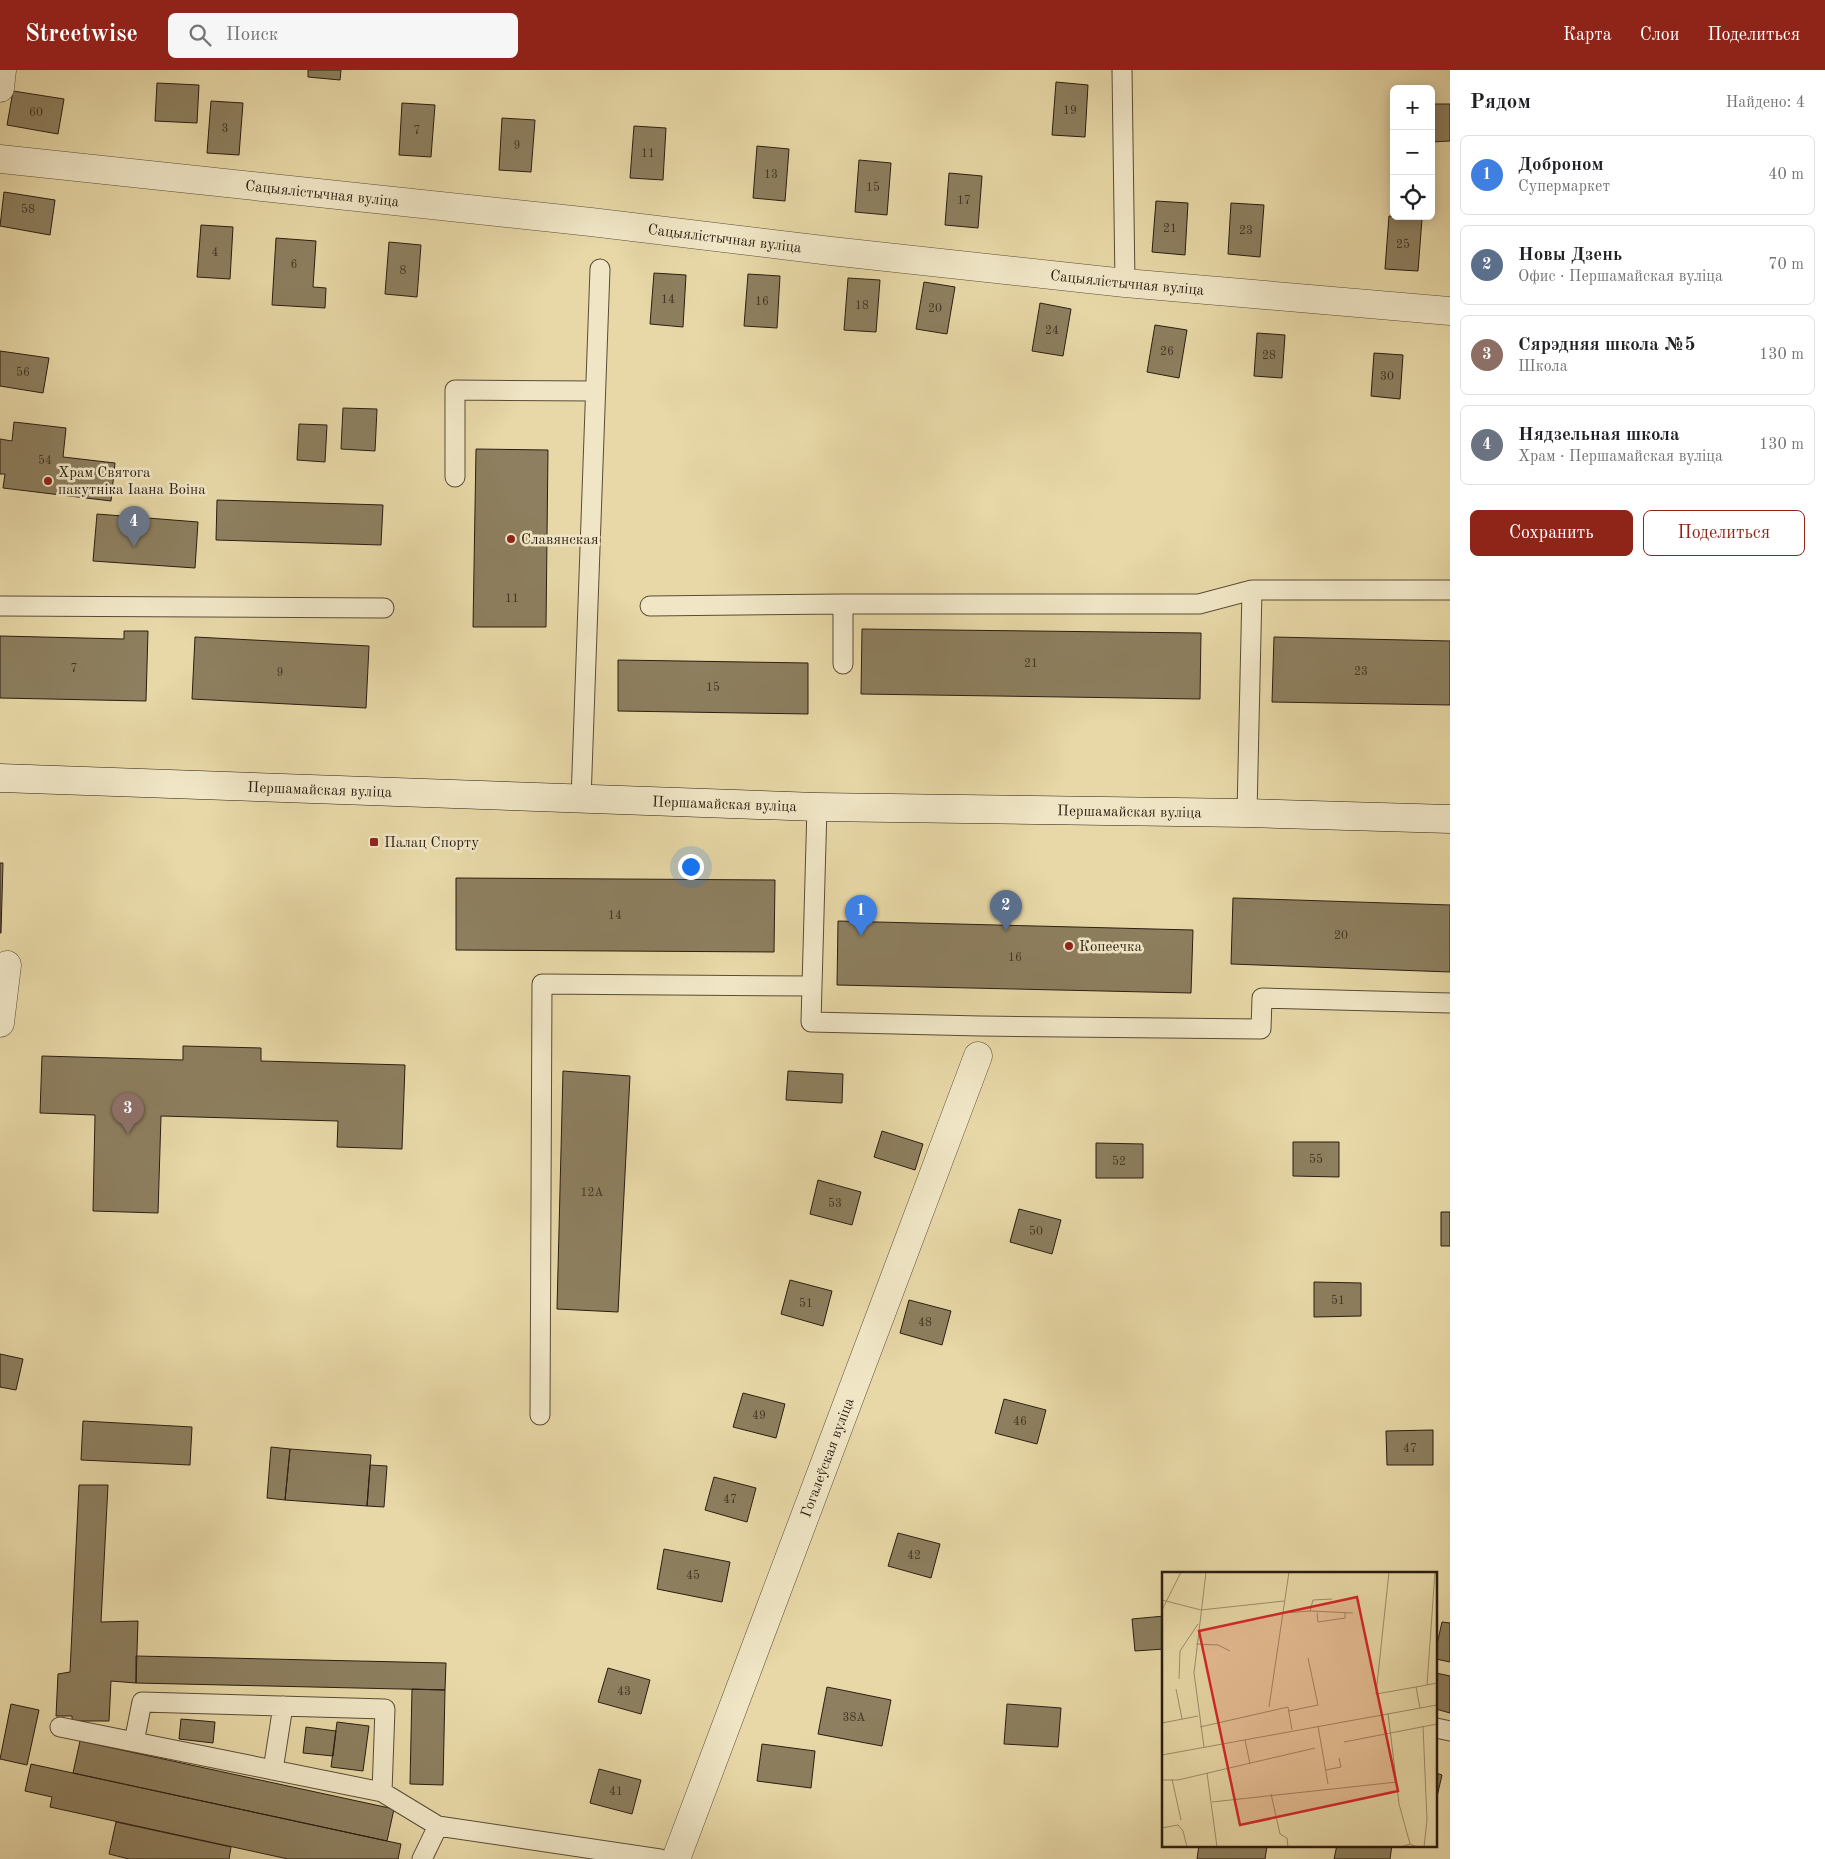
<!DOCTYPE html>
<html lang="ru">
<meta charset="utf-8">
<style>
:root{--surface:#fff;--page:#f6f6f6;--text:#202124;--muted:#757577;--line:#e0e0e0;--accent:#8f2418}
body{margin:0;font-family:"Old Standard TT",serif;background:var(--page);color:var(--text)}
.controls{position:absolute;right:15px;top:15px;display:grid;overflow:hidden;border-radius:8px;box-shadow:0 2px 12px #0003}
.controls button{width:45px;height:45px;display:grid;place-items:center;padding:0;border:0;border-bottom:1px solid var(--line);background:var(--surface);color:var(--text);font:25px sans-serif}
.you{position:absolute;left:690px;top:796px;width:18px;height:18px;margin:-12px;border:4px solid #fff;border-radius:50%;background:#1a73e8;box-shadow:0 0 0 8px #1a73e833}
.badge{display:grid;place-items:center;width:32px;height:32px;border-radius:50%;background:var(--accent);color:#fff;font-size:16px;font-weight:700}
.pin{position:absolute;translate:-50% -41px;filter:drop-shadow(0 1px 2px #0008)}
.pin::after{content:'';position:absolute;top:26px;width:18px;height:15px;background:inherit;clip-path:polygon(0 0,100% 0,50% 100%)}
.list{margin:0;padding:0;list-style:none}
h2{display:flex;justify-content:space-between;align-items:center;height:65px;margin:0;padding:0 20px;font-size:21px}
h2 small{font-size:16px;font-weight:400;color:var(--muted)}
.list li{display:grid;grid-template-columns:32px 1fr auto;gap:15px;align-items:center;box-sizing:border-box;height:80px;margin:0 10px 10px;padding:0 10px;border:1px solid var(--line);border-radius:8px}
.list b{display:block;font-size:19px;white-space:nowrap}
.list p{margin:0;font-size:16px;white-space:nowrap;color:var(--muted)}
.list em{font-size:16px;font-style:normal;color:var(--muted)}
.actions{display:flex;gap:10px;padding:15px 20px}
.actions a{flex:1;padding:11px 0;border:1px solid var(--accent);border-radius:8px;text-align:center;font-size:18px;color:var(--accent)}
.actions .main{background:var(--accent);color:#fff}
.icon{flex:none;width:28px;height:28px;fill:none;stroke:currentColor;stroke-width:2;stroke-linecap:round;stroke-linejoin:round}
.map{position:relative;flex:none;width:1450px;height:1789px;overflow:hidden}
header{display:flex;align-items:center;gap:30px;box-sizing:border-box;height:70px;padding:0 25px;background:var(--accent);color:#fff}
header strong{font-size:24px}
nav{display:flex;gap:28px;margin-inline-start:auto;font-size:18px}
.search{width:350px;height:45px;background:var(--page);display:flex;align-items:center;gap:12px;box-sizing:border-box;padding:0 18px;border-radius:8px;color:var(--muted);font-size:19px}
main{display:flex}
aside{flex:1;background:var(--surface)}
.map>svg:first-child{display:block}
</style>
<header>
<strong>Streetwise</strong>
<div class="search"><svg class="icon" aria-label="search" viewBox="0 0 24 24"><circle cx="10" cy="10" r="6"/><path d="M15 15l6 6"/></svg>Поиск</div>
<nav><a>Карта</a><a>Слои</a><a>Поделиться</a></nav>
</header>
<main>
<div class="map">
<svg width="1450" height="1789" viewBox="0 0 1450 1789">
<rect width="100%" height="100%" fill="#e8d8a7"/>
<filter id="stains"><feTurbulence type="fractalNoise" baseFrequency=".004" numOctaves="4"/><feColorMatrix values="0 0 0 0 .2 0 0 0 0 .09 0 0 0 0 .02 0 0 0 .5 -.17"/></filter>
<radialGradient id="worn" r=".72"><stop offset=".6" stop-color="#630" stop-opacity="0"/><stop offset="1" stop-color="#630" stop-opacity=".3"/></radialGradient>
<path fill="#8d7f5f" stroke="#2a1e12" d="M308,0H341L340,10L308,7Z
M1056,12L1088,15L1085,67L1052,65Z
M157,13L199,15L197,53L155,51Z
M13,21L64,29L58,64L7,55Z
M211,31L243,33L239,85L207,83Z
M402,33L435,35L431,87L399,85Z
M1431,34H1450V71L1431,72Z
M502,48L535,50L531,102L499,100Z
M634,56L666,58L663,110L630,108Z
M757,76L789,79L785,131L753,128Z
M859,90L891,93L887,145L855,142Z
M949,103L982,106L978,158L945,155Z
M4,122L55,130L50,165L0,156Z
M1156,131L1188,133L1185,185L1152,182Z
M1231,133L1264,135L1260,187L1228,184Z
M1389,146L1422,149L1418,201L1385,199Z
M201,155L233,157L230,209L197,207Z
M276,168L316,171L313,217L326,218L325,238L272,235Z
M389,172L421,175L417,227L385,224Z
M654,203L686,205L683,257L650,254Z
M748,204L780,206L777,258L744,256Z
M848,208L880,210L876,262L844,260Z
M924,212L955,217L947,264L916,259Z
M1040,233L1071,239L1063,286L1032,281Z
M1155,255L1187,260L1179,308L1147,302Z
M1257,263L1285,265L1282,308L1254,306Z
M0,281L49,288L43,323L0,316Z
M1374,283L1403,285L1400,329L1371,326Z
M343,338L377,339L375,381L341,379Z
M14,352L66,358L63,387L115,393L111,431L3,418L5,404H0V369L12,371Z
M299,354L327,355L325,392L297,390Z
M476,379L548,380L546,557H473Z
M217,430L383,435L381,475L216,470Z
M97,444L198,452L195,498L93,491Z
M862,559L1201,563L1200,629L861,624Z
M124,561H148L146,631L0,628V566L124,569Z
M195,567L369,576L366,638L192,629Z
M1274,567L1450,571V635L1272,632Z
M618,590L808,593V644L618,641Z
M0,793H3L1,863H0Z
M456,808L775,810L774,882L456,880Z
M1233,828L1450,835V902L1231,894Z
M838,851L1193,860L1191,923L837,915Z
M183,976L261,978V991L405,995L402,1079L337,1077L338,1051L161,1046L158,1143L93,1141L95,1045L40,1043L42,986L183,990Z
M563,1001L630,1006L618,1242L557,1239Z
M788,1001L843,1004L842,1033L786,1030Z
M882,1061L923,1074L915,1100L874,1087Z
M1293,1072H1339V1107L1293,1106Z
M1096,1073L1143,1074V1108H1096Z
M818,1110L861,1122L852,1155L810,1144Z
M1019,1139L1061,1150L1052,1184L1010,1172Z
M1441,1142H1450V1176H1441Z
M790,1210L832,1221L823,1256L781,1244Z
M1314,1212L1361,1213V1246L1314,1247Z
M909,1230L951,1241L942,1275L900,1263Z
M0,1284L23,1289L16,1320L0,1317Z
M743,1323L785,1334L776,1368L733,1357Z
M1004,1329L1046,1340L1037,1374L995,1363Z
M83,1351L192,1357L190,1395L81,1390Z
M1433,1360V1395H1387L1386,1361Z
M271,1377L290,1379L285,1430L267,1428Z
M290,1379L371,1385L367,1436L285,1430Z
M370,1395L387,1396L384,1437L367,1436Z
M714,1407L756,1418L747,1452L705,1440Z
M79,1415H108L101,1552L138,1551L136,1613L111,1611L109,1651H72V1646H56L58,1604L70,1602Z
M898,1463L940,1474L931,1508L888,1496Z
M664,1479L730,1492L722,1532L657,1519Z
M1164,1546V1579L1135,1581L1132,1549Z
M1442,1552L1450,1553V1592L1436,1589V1579Z
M136,1586L446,1593L445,1620L136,1613Z
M608,1598L650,1610L641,1644L598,1632Z
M1436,1603L1450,1606V1643L1436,1639Z
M827,1617L891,1630L882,1676L818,1664Z
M412,1619L445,1620L443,1715L410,1714Z
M11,1634L39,1640L27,1695L0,1689Z
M1007,1634L1061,1638L1058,1677L1004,1674Z
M181,1649L215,1652L213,1673L179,1669Z
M337,1652L369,1656L363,1701L331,1697Z
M306,1657L336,1661L333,1686L303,1683Z
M80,1671L394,1739L387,1771L73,1703Z
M762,1674L815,1681L811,1718L757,1711Z
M31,1694L401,1774L398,1789H288L50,1737L52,1727L25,1721Z
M599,1699L641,1710L632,1744L590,1733Z
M1436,1703L1442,1705L1436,1731Z
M116,1752L231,1777L229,1789H129L109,1784Z
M1199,1775H1262L1267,1776L1265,1789H1197Z
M1337,1775H1392L1390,1789H1334Z"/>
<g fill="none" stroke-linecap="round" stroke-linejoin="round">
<defs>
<path id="lane" d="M1122,0L1125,213
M455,407V320L595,321
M843,534V594
M0,536L384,538
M650,536L843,534H1199L1252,520H1450
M581,730L600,199
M817,737L811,952L980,956L1261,959L1262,928L1450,933
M1247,743L1252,520
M540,1345L542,914L812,916
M60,1657L382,1722L438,1756
M1436,1658L1450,1661
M134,1672L142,1632L385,1639L382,1722
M273,1700L283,1636
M422,1789L438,1756L660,1789"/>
<g id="street">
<path d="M0,18L2,0"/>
<path id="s1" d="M0,89L591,152L831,181L1125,213L1450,241"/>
<path d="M0,953L7,895"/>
<path id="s2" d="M676,1789L978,986"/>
</g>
<g id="secondary">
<path id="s3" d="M0,708L817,737L1247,743L1450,749"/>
</g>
</defs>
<use href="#lane" stroke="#5a4c37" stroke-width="21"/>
<use href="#street" stroke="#5a4c37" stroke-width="29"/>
<use href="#secondary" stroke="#2a1e12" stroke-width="29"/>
<use href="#lane" stroke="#f0e6c6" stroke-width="19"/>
<use href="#street" stroke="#f0e6c6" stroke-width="28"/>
<use href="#secondary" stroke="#f0e6c6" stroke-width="28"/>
</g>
<g fill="#8f2418" stroke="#f0e6c6" stroke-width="2">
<circle cx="48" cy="411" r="5"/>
<circle cx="511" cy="469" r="5"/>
<rect x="369" y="767" width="10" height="10" rx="2.5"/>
<circle cx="1069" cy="876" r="5"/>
</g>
<g text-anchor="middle" stroke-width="5" stroke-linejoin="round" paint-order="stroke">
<g font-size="12" fill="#433625">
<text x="1070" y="44">19</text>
<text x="36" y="46">60</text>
<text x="225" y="62">3</text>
<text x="417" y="64">7</text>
<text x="517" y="79">9</text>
<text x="648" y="87">11</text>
<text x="771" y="108">13</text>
<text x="873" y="121">15</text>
<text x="964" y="134">17</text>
<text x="28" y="143">58</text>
<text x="1170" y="162">21</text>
<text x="1246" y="164">23</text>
<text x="1403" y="178">25</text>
<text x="215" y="186">4</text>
<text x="294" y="198">6</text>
<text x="403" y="204">8</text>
<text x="668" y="233">14</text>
<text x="762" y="235">16</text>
<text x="862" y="239">18</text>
<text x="935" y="242">20</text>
<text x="1052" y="264">24</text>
<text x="1167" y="285">26</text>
<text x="1269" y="289">28</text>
<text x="23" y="306">56</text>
<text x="1387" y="310">30</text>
<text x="45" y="394">54</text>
<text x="512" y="532">11</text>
<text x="1031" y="597">21</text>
<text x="74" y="602">7</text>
<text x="1361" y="605">23</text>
<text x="280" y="606">9</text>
<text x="713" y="621">15</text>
<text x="615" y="849">14</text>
<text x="1341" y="869">20</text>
<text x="1015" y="891">16</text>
<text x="1316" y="1093">55</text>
<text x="1119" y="1095">52</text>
<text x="592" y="1126">12А</text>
<text x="835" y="1137">53</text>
<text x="1036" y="1165">50</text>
<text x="1338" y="1234">51</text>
<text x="806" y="1237">51</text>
<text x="925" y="1256">48</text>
<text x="759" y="1349">49</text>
<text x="1020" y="1355">46</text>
<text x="1410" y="1382">47</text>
<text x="730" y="1433">47</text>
<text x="914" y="1489">42</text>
<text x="693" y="1509">45</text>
<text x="624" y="1625">43</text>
<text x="854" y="1651">38А</text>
<text x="616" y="1725">41</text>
</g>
<g font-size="15" fill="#2a1e12" stroke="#f0e6c6">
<text dy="5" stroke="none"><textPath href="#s1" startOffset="324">Сацыялістычная вуліца</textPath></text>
<text dy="5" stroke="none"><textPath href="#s1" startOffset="729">Сацыялістычная вуліца</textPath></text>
<text dy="5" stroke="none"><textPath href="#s1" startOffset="1134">Сацыялістычная вуліца</textPath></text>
<text dy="5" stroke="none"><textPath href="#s3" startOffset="320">Першамайская вуліца</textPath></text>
<text dy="5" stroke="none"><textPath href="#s3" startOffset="725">Першамайская вуліца</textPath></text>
<text dy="5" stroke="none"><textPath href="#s3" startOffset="1130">Першамайская вуліца</textPath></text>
<text dy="5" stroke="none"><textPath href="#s2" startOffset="429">Гогалеўская вуліца</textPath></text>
</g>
<g font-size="15" fill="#2a1e12" stroke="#f0e6c6" text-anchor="start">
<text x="58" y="407">Храм Святога<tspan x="58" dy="17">пакутніка Іаана Воіна</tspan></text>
<text x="521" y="474">Славянская</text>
<text x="384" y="777">Палац Спорту</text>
<text x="1079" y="881">Копеечка</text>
</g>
</g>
<g transform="translate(1162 1502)">
<rect width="275" height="275" fill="#e8d8a7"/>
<path fill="none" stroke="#9c8e6b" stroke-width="1" d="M227,0L214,122L254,115M0,28L39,38L122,29M0,38L19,0M148,39L191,41M121,41L148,39L151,28L170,27M155,41L156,50L183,46V41M34,72L56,73L68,79M17,107L18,79L36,52M265,113L273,0M14,117L20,147M107,135L127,0M258,136L254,115L275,111M127,139L156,133L146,86M226,141L237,232L248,272M0,151L36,144M156,154L166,212M261,154L265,248L262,275M38,155L126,135L130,158M83,168L88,192M182,170L275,152M42,175L32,101L44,0M0,183L275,133M164,198L179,195L177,186M45,201L55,275M10,207L19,248M0,208H16L153,176M109,222L118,262L125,266L126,275M50,230L235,210M0,256L16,253L21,259L25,275M239,275L248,272L255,275"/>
<path fill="#d62828" fill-opacity="0.15" stroke="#d62828" stroke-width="2.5" d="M195,25L236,219L78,253L37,59Z"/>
<rect width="275" height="275" fill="none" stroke="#2a1e12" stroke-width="2.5"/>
</g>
<rect width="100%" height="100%" filter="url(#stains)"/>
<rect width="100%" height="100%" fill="url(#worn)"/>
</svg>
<div class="controls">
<button>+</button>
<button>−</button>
<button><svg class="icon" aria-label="locate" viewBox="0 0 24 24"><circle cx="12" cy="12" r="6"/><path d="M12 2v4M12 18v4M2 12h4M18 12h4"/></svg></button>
</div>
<div class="you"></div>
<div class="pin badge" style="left:861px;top:866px;background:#3f7fe0">1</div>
<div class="pin badge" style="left:1006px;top:861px;background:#5c6f8a">2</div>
<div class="pin badge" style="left:128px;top:1064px;background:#8d6e63">3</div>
<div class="pin badge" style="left:134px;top:477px;background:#6b7280">4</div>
</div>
<aside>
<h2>Рядом<small>Найдено: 4</small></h2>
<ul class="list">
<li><span class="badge" style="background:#3f7fe0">1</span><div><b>Доброном</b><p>Супермаркет</p></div><em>40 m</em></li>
<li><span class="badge" style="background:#5c6f8a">2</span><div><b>Новы Дзень</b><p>Офис · Першамайская вуліца</p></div><em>70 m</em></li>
<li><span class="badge" style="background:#8d6e63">3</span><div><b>Сярэдняя школа №5</b><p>Школа</p></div><em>130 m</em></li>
<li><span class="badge" style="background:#6b7280">4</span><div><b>Нядзельная школа</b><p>Храм · Першамайская вуліца</p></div><em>130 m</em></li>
</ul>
<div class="actions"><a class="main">Сохранить</a><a>Поделиться</a></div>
</aside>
</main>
